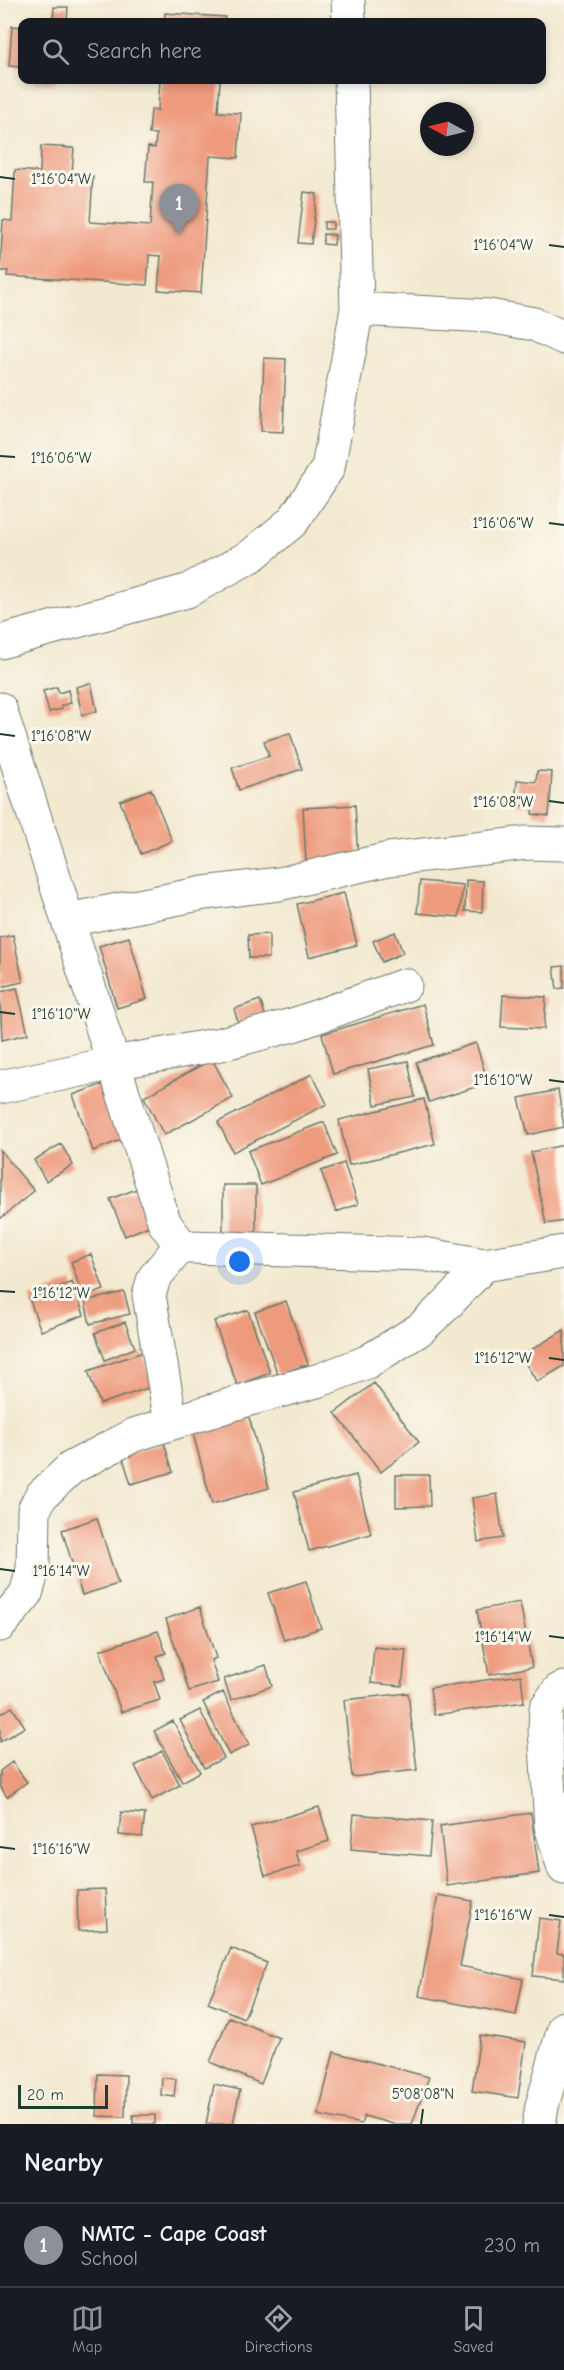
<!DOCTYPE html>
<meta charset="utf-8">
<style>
:root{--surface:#171b24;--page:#20242c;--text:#f1f3f6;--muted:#9ea1a6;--line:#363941;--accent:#8c9099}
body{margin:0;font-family:"Comic Neue",sans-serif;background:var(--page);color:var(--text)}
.compass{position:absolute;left:420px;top:102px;width:54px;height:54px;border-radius:50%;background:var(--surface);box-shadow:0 3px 9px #0003;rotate:277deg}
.scale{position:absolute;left:18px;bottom:15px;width:90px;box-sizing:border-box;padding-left:6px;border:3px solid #1f3d34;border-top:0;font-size:16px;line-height:21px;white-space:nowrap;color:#1f3d34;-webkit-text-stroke:4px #fbf7ec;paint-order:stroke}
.you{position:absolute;left:240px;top:1262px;width:21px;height:21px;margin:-15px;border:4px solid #fff;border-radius:50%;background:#1a73e8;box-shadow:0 0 0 9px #1a73e833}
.badge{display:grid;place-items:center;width:39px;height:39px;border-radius:50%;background:var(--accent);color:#fff;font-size:20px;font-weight:700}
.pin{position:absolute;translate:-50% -50px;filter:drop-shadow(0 2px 3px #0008)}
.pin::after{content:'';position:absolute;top:32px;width:21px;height:18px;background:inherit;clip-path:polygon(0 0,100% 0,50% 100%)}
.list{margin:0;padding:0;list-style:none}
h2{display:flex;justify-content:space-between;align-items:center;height:78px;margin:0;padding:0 24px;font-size:26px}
h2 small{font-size:20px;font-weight:400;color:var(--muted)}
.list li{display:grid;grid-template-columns:39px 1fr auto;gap:18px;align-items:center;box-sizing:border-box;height:84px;padding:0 24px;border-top:2px solid var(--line)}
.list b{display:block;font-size:22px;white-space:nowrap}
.list p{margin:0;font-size:20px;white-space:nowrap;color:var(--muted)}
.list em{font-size:20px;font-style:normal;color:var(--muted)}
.icon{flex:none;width:33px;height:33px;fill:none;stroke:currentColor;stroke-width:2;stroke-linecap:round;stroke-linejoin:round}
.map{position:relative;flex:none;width:564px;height:2124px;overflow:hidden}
.search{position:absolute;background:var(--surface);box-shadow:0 3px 9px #0003;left:18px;right:18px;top:18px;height:66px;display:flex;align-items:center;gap:15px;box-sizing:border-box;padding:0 21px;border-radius:12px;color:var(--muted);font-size:22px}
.sheet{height:162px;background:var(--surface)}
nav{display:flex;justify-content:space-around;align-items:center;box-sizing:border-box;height:84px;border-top:2px solid var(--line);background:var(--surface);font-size:16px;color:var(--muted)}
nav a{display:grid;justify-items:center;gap:3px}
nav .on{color:var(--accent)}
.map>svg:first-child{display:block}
</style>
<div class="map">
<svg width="564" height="2124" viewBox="0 0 564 2124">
<rect width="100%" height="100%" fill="#fbf7ec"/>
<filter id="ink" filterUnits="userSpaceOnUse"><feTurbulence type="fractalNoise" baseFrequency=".0167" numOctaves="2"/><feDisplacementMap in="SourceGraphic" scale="12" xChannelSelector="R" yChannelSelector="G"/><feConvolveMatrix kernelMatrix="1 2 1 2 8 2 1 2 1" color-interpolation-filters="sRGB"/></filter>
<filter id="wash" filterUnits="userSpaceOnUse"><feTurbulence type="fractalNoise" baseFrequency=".008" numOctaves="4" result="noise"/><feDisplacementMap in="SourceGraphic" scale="24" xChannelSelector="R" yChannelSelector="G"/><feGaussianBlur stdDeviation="1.35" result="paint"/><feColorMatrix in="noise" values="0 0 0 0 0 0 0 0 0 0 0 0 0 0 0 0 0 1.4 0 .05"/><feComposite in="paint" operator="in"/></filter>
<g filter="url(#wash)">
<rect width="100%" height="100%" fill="#f3e9d0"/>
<g id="blocks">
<path fill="#ee9a7d" d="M54,7H68L67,22H53Z
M165,13L225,17L224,22H164Z
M12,26L22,27V67L9,66Z
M33,80H56L55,84L33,82Z
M160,80H220L218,112L241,113L238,158L210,156L201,293L158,290L161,256L149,255L147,285L7,276L8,271H0L3,220L12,221L15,170L40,172L41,146L74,148L72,174L93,176L90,222L150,226L153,182H145L148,147L155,148L156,134H149L151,109L158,110Z
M304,192L317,194L311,244L298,243Z
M324,222H333V229H324Z
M323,234L335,235L334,245L323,244Z
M264,358L286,359L283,432L261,431Z
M91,683L97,711L82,715L76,687Z
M57,687L59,693L68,690L71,703L61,706L62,709L49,712L43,691Z
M290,733L302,769L239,790L232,768L269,756L264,741Z
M537,771L552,772L549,816L532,814L533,806L515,805L517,780L536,782Z
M151,789L172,841L141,854L120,801Z
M355,805L358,860L306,863L303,808Z
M466,880L483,881L482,912L465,911Z
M420,881L463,885L459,917L417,913Z
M344,893L357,945L309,957L297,904Z
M395,932L403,953L382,962L373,941Z
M269,934V958H249L248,935Z
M13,935L23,982L0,987V938Z
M129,937L147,999L117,1008L99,946Z
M564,966V988L557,989L554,967Z
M17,988L28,1034L2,1040L0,992Z
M503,995L546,997L544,1029L501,1027Z
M260,1000L269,1026L242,1035L234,1009Z
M423,1004L434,1045L333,1074L322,1034Z
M476,1043L488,1083L429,1102L416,1062Z
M212,1059L233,1098L164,1135L144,1097Z
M408,1061L415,1097L375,1105L368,1069Z
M312,1074L327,1104L233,1152L218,1122Z
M103,1084L123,1139L93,1151L73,1095Z
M558,1090L564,1127L528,1135L519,1098Z
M424,1099L435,1144L349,1165L339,1120Z
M324,1122L337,1155L261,1185L248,1151Z
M61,1144L73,1165L46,1181L34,1160Z
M564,1145V1221L546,1224L531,1152Z
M0,1150L34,1191L0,1219Z
M344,1163L358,1204L336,1212L321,1171Z
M223,1185H256V1235H223Z
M142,1187L156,1223L125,1236L110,1199Z
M91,1254L104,1290L83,1297L71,1262Z
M72,1282L84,1315L41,1331L29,1298Z
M124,1292L130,1314L90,1324L85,1301Z
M286,1301L308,1364L278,1375L255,1312Z
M248,1310L270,1373L237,1385L214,1321Z
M125,1322L135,1348L105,1360L95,1333Z
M564,1330V1366L537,1382L521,1356Z
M143,1352L154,1386L100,1404L88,1371Z
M374,1383L419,1442L381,1472L335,1413Z
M248,1414L269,1488L212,1504L192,1430Z
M164,1443L173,1472L131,1484L122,1455Z
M356,1475L371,1534L309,1551L294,1492Z
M396,1475H429L430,1506L396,1507Z
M497,1494L503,1538L478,1542L472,1498Z
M97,1518L118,1584L82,1595L62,1530Z
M306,1581L321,1628L284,1640L268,1593Z
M520,1602L532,1667L489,1675L477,1610Z
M200,1607L216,1658L211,1660L218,1682L189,1691L166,1619Z
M158,1631L166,1653L157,1656L164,1679L154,1682L160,1700L121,1712L100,1650Z
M374,1647L406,1650L402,1686L371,1683Z
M266,1665L272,1686L231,1700L224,1679Z
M521,1675L524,1702L434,1715L430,1688Z
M223,1692L249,1745L229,1755L203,1702Z
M408,1693L417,1770L352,1777L344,1700Z
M12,1707L25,1727L0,1742V1715Z
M200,1710L224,1758L204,1768L180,1720Z
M173,1721L200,1772L182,1782L154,1731Z
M162,1751L180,1785L152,1800L135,1766Z
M12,1762L27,1782L7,1797L0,1786V1771Z
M319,1807L329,1841L296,1851L300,1866L265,1876L251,1827Z
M121,1812L145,1814L142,1837L119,1835Z
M531,1813L539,1873L447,1886L440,1826Z
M354,1814L432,1821L429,1856L351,1849Z
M105,1889L107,1929L78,1931L77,1890Z
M438,1895L473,1901L460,1966L523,1979L516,2015L419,1996Z
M539,1918L561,1921L557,1953L564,1954V1979L533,1976Z
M231,1948L267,1963L244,2018L208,2003Z
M229,2017L279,2038L261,2084L210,2062Z
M480,2035L526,2042L518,2098L472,2091Z
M334,2052L429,2077L412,2124H393L364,2116L361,2124L318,2115Z
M98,2074L126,2075L125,2117L97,2116Z
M162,2078L176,2079L174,2097L161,2095Z
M214,2084L240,2090L233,2124H206Z
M133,2115H155V2124H133Z"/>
</g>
</g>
<g filter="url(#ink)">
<use href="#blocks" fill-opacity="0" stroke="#69796b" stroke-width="1.5"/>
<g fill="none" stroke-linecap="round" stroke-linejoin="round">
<defs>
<path id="minor" d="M348,0L349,22
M357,309L489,316L534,324L564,338
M0,642L187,591L251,556L293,521L328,468L357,309L351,80
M0,709L165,1224L181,1245L190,1247L423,1254L484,1265L564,1252
M68,920L204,893L279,884L389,859L526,843L564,844
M0,1087L114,1063L221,1044L296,1024L405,985
M171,1423L149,1295L154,1278L181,1245
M0,1625L26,1594L33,1569L34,1510L41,1496L71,1468L134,1435L246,1400L320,1380L367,1362L419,1330L447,1304L484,1265
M564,1688L559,1690L546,1708L545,1729L551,1826L564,1868
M539,2124L542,2106L564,2028"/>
</defs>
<use href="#minor" stroke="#69796b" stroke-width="35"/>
<use href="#minor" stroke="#fff" stroke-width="33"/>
</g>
</g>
<path fill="none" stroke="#1f3d34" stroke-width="2" d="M0,177L15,179M549,245L564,247M0,456L15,457M549,523L564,525M0,734L15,736M549,801L564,803M0,1012L15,1014M549,1080L564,1082M0,1291L15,1292M549,1358L564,1360M0,1569L15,1571M549,1636L564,1638M0,1847L15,1849M549,1915L564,1917M421,2124L423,2109"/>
<g font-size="15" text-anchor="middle" fill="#1f3d34" stroke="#fbf7ec" stroke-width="6" stroke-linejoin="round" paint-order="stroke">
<text x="61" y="184">1°16'04"W</text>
<text x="503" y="250">1°16'04"W</text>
<text x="61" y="463">1°16'06"W</text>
<text x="503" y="528">1°16'06"W</text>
<text x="61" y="741">1°16'08"W</text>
<text x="503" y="807">1°16'08"W</text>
<text x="61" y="1019">1°16'10"W</text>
<text x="503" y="1085">1°16'10"W</text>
<text x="61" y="1298">1°16'12"W</text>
<text x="503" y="1363">1°16'12"W</text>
<text x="61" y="1576">1°16'14"W</text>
<text x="503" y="1642">1°16'14"W</text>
<text x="61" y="1854">1°16'16"W</text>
<text x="503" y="1920">1°16'16"W</text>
<text x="423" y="2099">5°08'08"N</text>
</g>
</svg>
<svg class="compass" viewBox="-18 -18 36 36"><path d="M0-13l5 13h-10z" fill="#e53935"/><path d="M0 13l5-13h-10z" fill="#9ea1a6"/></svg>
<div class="scale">20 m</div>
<div class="you"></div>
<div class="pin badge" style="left:179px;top:234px">1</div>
<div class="search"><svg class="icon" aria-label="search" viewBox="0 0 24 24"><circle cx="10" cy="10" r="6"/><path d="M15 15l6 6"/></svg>Search here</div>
</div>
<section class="sheet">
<h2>Nearby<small></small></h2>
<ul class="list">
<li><span class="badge">1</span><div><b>NMTC - Cape Coast</b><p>School</p></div><em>230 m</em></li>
</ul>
</section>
<nav>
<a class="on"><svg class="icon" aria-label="map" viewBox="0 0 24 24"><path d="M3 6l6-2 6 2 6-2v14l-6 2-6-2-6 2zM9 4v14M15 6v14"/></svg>Map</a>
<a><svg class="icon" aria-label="directions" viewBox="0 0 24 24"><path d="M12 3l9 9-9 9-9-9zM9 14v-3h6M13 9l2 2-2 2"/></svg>Directions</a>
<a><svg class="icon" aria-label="saved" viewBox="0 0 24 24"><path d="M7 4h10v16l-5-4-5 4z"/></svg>Saved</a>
</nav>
